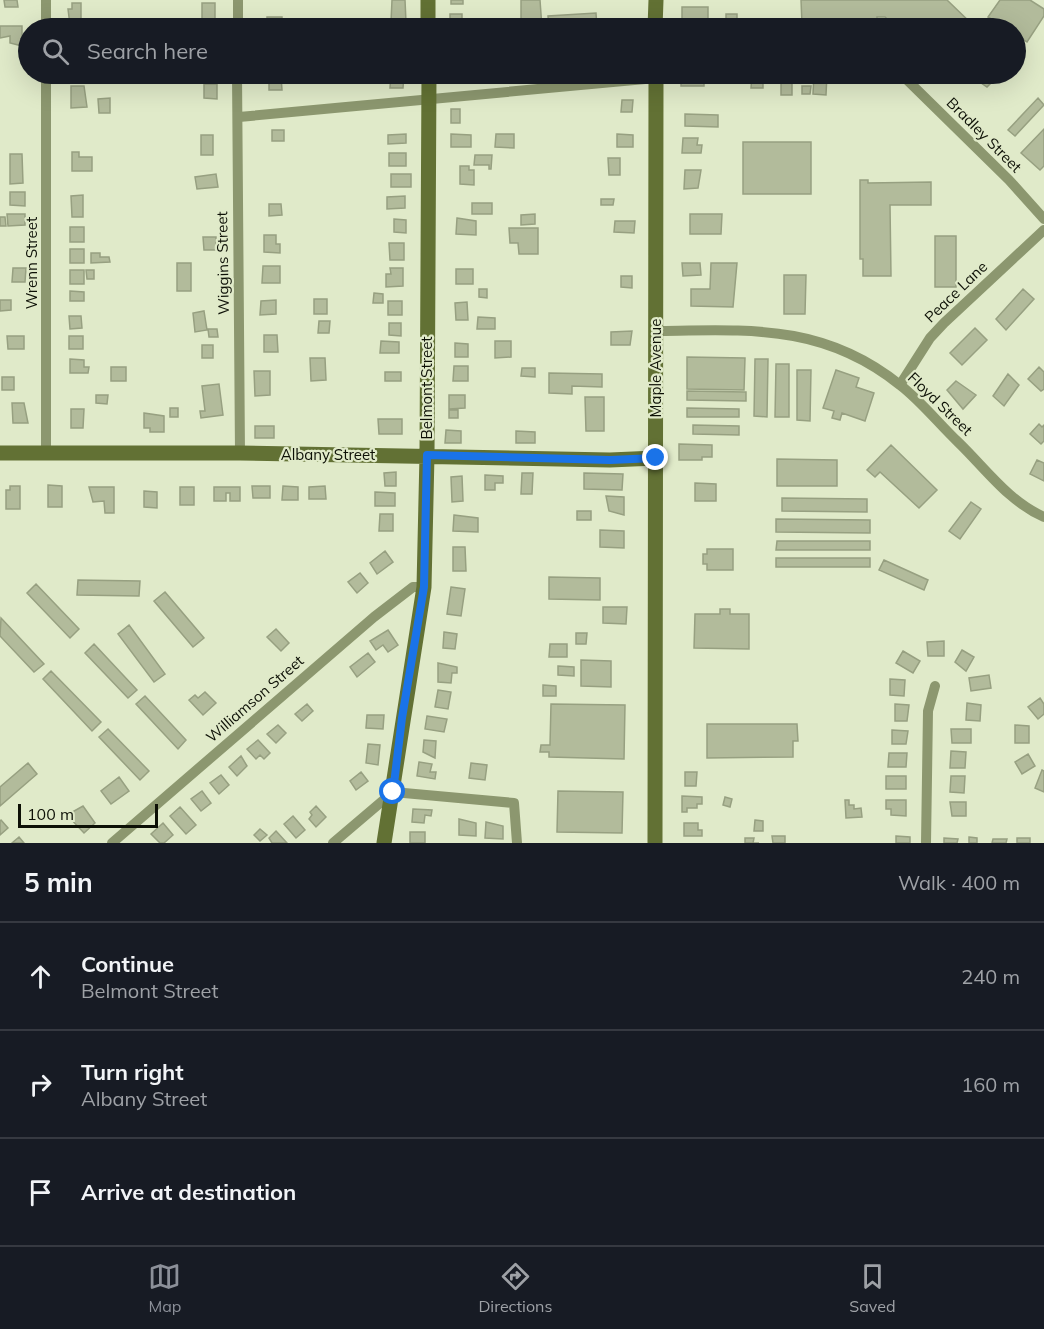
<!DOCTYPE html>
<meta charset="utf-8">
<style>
:root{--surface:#171b24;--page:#242831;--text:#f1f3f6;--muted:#9ea1a6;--line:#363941;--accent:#8c9099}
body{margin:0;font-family:Mulish,sans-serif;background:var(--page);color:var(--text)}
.scale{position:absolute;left:18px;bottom:15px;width:140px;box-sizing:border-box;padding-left:6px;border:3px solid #0d1006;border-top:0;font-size:16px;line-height:21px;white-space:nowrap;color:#0d1006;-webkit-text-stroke:4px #e0eac9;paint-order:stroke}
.stop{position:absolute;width:18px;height:18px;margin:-14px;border:4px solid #1a73e8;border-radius:50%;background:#fff}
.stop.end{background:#1a73e8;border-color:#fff;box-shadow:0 2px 6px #0008}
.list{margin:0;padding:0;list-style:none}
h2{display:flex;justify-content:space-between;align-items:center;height:78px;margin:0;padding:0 24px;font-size:26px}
h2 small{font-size:20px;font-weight:400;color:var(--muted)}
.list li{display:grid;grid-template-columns:39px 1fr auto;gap:18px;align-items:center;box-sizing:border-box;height:108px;padding:0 24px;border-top:2px solid var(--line)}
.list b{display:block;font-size:22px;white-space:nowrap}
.list p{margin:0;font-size:20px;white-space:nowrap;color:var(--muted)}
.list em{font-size:20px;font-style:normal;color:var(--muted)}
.icon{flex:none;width:33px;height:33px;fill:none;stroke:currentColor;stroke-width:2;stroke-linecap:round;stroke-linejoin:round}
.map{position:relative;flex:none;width:1044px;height:843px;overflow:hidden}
.search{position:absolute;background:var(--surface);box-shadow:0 6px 24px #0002;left:18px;right:18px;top:18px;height:66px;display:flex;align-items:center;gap:15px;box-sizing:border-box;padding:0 21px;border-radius:33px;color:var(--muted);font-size:22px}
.sheet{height:402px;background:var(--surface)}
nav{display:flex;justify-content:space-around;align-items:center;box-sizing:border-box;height:84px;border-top:2px solid var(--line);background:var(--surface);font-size:16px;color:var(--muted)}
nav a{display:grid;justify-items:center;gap:3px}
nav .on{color:var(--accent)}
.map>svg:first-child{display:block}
</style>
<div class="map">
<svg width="1044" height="843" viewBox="0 0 1044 843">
<rect width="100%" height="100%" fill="#e0eac9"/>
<path fill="#b2bb9b" stroke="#97a081" stroke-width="1.5" d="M4,0H17L18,7H5Z
M392,0H405L406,22H391Z
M451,0H463V4H451Z
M521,0H540L542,28H521Z
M801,0H947L976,28H897L885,17H877V23L802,24Z
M1000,0H1030L1044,9V16L1027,42L1016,35V28H1006L988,17Z
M72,3H81V25H70L68,9H72Z
M202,3H215V28H202Z
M682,7H708V27H682Z
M596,13L597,28H549L548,16Z
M450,14H462V28H450Z
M726,14H737V28H726Z
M267,17H282V28H267Z
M490,21V28H477L476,23Z
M0,26H22V46L10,43V36L0,38Z
M266,74H284L281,76L282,90H269V76Z
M391,74H404L403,88H390Z
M450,74H469V82H450Z
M527,74H542V76H527Z
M681,74H704V86H681Z
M752,74H763V88H751Z
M814,74H827L826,95L813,94Z
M968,74H1000L987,87Z
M792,75V95H781V76Z
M204,84H217V99L204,98Z
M71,86H84L87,107L71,108Z
M802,86H811L810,94H802Z
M110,98V113H99L98,99Z
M1038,98L1044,105L1015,136L1008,130Z
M622,100H633L632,112H621Z
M451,109H460V123H451Z
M685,114L718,115V127L685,126Z
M1044,129V166L1040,170L1021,153Z
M272,130H284V141H272Z
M406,134V143L388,144V135Z
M451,134L471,135V147H451Z
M496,134H514V148L495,147Z
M617,134L633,135V147H617Z
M201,135H213V155H201Z
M683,138H698L697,145H702L701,153H682Z
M743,142H811V194H743Z
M72,152H79V157H92V171H72Z
M389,153H406V166H389Z
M10,154H22L23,183L10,184Z
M475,155H492L491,169H489V165H474Z
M608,158H620V175H609Z
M460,166H469V170H474V185L460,184Z
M685,170H701L698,188L684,189Z
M216,174L218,187L197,189L195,177Z
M391,174H411V187H391Z
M860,180H868V183L931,182V205H890L891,276H863V259H860Z
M10,192H25V206L10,205Z
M83,195V217H72L71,196Z
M405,196V208L387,209V197Z
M601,199H614L613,205H601Z
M472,203H492V214H472Z
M269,204H281L282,215L269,216Z
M7,214H25V225L8,226Z
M535,214V224L521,225V215Z
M690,214H722L721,234H690Z
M0,217H5L6,226H0Z
M457,218L476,221V235L456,234Z
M394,219L406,220V233L394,232Z
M615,221H635L634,233L614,232Z
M70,227H84V242H70Z
M509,228H538V254H519L518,243H510Z
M264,235H276V244H280V253L264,252Z
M935,236H956V287H935Z
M203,237H216V250H204Z
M389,243H404V260H390Z
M70,249H84V263H70Z
M91,253H100V257H109L110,262L91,263Z
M177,263H191V291H177Z
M682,263H700L701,275L683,276Z
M711,263H737L733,307L691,306V289H710Z
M263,266H280V283H262Z
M13,268H26L25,282H12Z
M390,268H403V286L386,287V274H391Z
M456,269H473V284H456Z
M70,270H84V284H70Z
M86,270H94V279H87Z
M784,275H806L805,314H784Z
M621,276H632V288L621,287Z
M479,289H487V298L479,297Z
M1023,289L1034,299L1006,330L996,319Z
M70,291L84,292V301H70Z
M374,293L383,294V303H373Z
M314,299H327V314H314Z
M0,300H11V310L0,311Z
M276,300V314L260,315L261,301Z
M388,301H402V315H388Z
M467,302L468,320H456L455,303Z
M204,311L207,330L195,332L193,313Z
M69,316H81L82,328L70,329Z
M478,317L495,318V329H477Z
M319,321H330L329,333H318Z
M389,323H401V336L389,335Z
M975,328L987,340L962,365L950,353Z
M208,329H217L218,337H209Z
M632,331L630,345H611V332Z
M264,335H277L278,352H264Z
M7,336H24V349H8Z
M69,336H83V349H69Z
M381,341L399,342V353H380Z
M495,341H511V357L495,358Z
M455,343L468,344V357H455Z
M202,345H213V358H202Z
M687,357L745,358L744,390L687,389Z
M310,358H325L326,380L311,381Z
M70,359L84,360V367H89L88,373H70Z
M755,359H768L767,417L754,416Z
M776,364H789V417H775Z
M454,366H468V381H453Z
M111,367H126V381H111Z
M1039,367L1044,372V389L1041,391L1028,379Z
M522,368H535V377L521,376Z
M797,370H811L810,421L797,420Z
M836,370L859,378L856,387L874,393L865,421L842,413L840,420L832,418L834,411L823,408Z
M254,371H270V395L255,396Z
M385,372H401V381H385Z
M549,373L602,374V387L572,386V394L549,393Z
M1008,374L1019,385L1004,406L993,396Z
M2,377H14V390H2Z
M956,381L976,395L963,409L947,390Z
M219,384L223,415L201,418L200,411H205L202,386Z
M687,391L746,392V401L687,400Z
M96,395H108L107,404L96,403Z
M449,395H465V408L449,409Z
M585,397H604V431H586Z
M12,403H24L28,423H13Z
M170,408H178V417H170Z
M687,408L739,409V417H687Z
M71,409H84L83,428H71Z
M449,410H458V418H449Z
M144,413L164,416V432H150V428H144Z
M378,419H402V434H379Z
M1039,424L1042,427L1044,425V441L1041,444L1030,434Z
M693,425L739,426V435L693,434Z
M255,426H274V438H255Z
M446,430L461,431V443H445Z
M516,431L535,432V443H516Z
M679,444L712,445V457H702V460H679Z
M891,445L937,490L919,508L880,472L875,477L867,470Z
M777,459L837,460V486H777Z
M1037,460L1044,463V481L1030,474Z
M396,472V486H385L384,473Z
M522,473H533L532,494H521Z
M584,473L623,474L622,490L584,489Z
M485,475L503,476V483H495V490H485Z
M462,476L463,501L452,502L451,477Z
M695,483L716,484V501H695Z
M48,485L62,486V507H48Z
M10,486H20V509H6V490H10Z
M252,486H270V498H253Z
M283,486L298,487V500H282Z
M325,486L326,499H309V487Z
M89,487H114V513H105L104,501L93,502Z
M180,487H194V505H180Z
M214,487H240V501H230V493H226V501H214Z
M144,491L157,492V508L144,507Z
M375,492L395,493V506H375Z
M606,496L624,497V515L609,511Z
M782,498L867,499V512L782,511Z
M971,502L981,509L960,539L949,531Z
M577,511H591V520H577Z
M380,514H393V531H379Z
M454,515L478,518V532L453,531Z
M776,519L870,520V533L776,532Z
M600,530L624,531V548L600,547Z
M777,541H870V550H776Z
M453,547H465L466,571H453Z
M707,549H733V570H707V564H703V554H707Z
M385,551L393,562L377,574L370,563Z
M776,558H870V567H776Z
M884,560L928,580L924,590L879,570Z
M360,573L368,583L357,593L348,582Z
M549,577L600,578V600L549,599Z
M78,580L140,581L139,596L77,595Z
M36,584L79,629L70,638L27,593Z
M451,587L465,589L461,616L447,614Z
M165,592L204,638L193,647L154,601Z
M603,607H627L626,624L603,623Z
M720,609H730V614H749V649L694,648L695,614H720Z
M1,618L44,664L34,672L0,636Z
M129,625L165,674L154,682L118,634Z
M276,629L289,643L281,651L267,637Z
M388,630L398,645L388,652L383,645L376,650L370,641Z
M444,632L457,634L455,649L443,648Z
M576,633H587L586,644H576Z
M944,641V656H928L927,642Z
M94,644L137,690L128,698L85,653Z
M550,644H567V657H549Z
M962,650L974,657L966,671L955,662Z
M903,651L920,661L913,673L896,663Z
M368,653L375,662L357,677L350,667Z
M581,660L611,661V687L581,686Z
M438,663L457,667V673H452L451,683L438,682Z
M558,666L574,667V676L558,675Z
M51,671L101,722L92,731L43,679Z
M989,675L991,688L971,691L969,678Z
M890,679L905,680L904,696L890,695Z
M543,685L556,686V696H543Z
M438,690L451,692L448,709L435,707Z
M205,692L216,703L203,715L189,700L195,695L198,698Z
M145,696L186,740L178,749L136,704Z
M1040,698L1044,704V714L1038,719L1028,707Z
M967,703L981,705L980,721L966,720Z
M307,704L313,711L302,721L295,714Z
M551,704L625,705L624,759L549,757V752H540L541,745H550Z
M895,704L909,705L907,721H895Z
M367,715H384L383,729L366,728Z
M427,716L447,719L444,732L425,729Z
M707,724H797L798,741H793V757L707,758Z
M278,725L286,733L276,743L267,734Z
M1015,725L1029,726V743H1015Z
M108,729L149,771L140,780L99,737Z
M951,729H971V743H952Z
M892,730L908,731L906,744H892Z
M258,740L270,753L264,759L260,755L256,759L247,749Z
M424,740L436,741L435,758L423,752Z
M368,744L380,745L378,765L366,763Z
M951,751L966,752L965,768H950Z
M889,753H907L906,767H888Z
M1028,754L1035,766L1022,774L1015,762Z
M241,756L247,766L237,776L229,767Z
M419,762L432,764L430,772H436L435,779L417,776Z
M28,763L37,774L0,806V787Z
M471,763L487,765L485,780L469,778Z
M1042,770L1044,771V792L1035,788Z
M361,772L368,781L356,790L350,781Z
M685,772H697L696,786H685Z
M221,775L229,785L219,794L210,783Z
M886,776H906V789H886Z
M951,776H965L964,793L950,792Z
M119,777L129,791L111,804L101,791Z
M202,791L211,803L201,811L191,799Z
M558,791L623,792L622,833L557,832Z
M682,796L702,797V804H697V808H687V812H682Z
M725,797L732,799L730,807L723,805Z
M845,800H849V805H854V809L861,808L862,817L846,818Z
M886,800H906V816L891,815V809H886Z
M950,802H966V816H952Z
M83,806L95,823L84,833L67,815Z
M316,806L326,817L316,827L309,819L312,815L310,812Z
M180,807L196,825L186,834L170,816Z
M413,809L432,810L431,816L425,815L424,823L412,822Z
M293,816L305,830L296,838L284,824Z
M459,819L476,823V836L459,835Z
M1,820L8,828L0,835V821Z
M755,820L763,821V831H754Z
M486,822L503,826V839L485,838Z
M163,823L173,835L164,843H160L151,834Z
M684,823H698V830H702V836H684Z
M260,829L267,835L260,841L254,835Z
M276,831L287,843H272L269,838Z
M410,832H425V843H410Z
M772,836H785V843H773Z
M896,836L910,837V843H896Z
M19,837L24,843H12Z
M969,837L977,838V843H969Z
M745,838H754L753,843H759H745Z
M944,838L958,839L957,843H944Z
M1017,838H1030V843H1017Z
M993,839H1007L1006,843H992Z"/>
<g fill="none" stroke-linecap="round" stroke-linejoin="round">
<path stroke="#8c976f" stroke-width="10" d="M46,28V0
M238,28V0
M237,74L240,453
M901,74L1009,180L1044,219
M239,117L656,78
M656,331C748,330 823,323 900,385C921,401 939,424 958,442C986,469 1008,501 1044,517
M900,385L930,338L944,323L1044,230
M46,453V74
M112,843L374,617L413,587H424
M333,843L393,792L514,803L517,843
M926,843L928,711L935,686"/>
<path stroke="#627134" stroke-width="15" d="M428,0V28
M655,28L656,0
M0,453H240L610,460L656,458
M384,843L424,587L427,455L429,74
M655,843L656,74"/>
</g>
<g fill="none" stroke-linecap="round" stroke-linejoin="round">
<path stroke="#1a73e8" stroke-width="8" d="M393,792L402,718L424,587L427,455L610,460L656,458"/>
</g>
<g text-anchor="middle" stroke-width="4.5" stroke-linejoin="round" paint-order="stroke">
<g font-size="15" fill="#0d1006" stroke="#e0eac9">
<text transform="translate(984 135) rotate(45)" y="5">Bradley Street</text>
<text transform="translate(32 263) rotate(-90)" y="5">Wrenn Street</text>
<text transform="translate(223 263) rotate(-91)" y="5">Wiggins Street</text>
<text transform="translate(956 292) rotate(-44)" y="5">Peace Lane</text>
<text transform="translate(656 368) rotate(-90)" y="5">Maple Avenue</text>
<text transform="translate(427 388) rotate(-90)" y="5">Belmont Street</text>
<text transform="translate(940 404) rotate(44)" y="5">Floyd Street</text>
<text x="328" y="460">Albany Street</text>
<text transform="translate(255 699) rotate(-41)" y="5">Williamson Street</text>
</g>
</g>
</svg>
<div class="scale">100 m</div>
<div class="stop" style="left:393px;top:792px"></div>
<div class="stop end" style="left:656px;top:458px"></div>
<div class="search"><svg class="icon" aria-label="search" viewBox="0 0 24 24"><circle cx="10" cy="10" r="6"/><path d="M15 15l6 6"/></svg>Search here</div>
</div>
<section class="sheet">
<h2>5 min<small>Walk · 400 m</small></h2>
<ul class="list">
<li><svg class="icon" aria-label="ahead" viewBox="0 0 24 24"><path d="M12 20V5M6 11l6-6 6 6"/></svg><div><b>Continue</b><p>Belmont Street</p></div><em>240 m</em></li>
<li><svg class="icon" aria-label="right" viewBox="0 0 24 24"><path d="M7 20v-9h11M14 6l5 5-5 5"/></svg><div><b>Turn right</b><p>Albany Street</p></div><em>160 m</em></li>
<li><svg class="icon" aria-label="arrive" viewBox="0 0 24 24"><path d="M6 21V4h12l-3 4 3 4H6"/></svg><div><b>Arrive at destination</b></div></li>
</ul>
</section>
<nav>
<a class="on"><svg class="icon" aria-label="map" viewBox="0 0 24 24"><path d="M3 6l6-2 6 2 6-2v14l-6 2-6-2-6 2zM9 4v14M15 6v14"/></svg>Map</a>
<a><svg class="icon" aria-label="directions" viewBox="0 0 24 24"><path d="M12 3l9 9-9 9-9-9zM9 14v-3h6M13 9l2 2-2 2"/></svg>Directions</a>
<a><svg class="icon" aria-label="saved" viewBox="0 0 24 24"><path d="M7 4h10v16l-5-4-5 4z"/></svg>Saved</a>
</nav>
